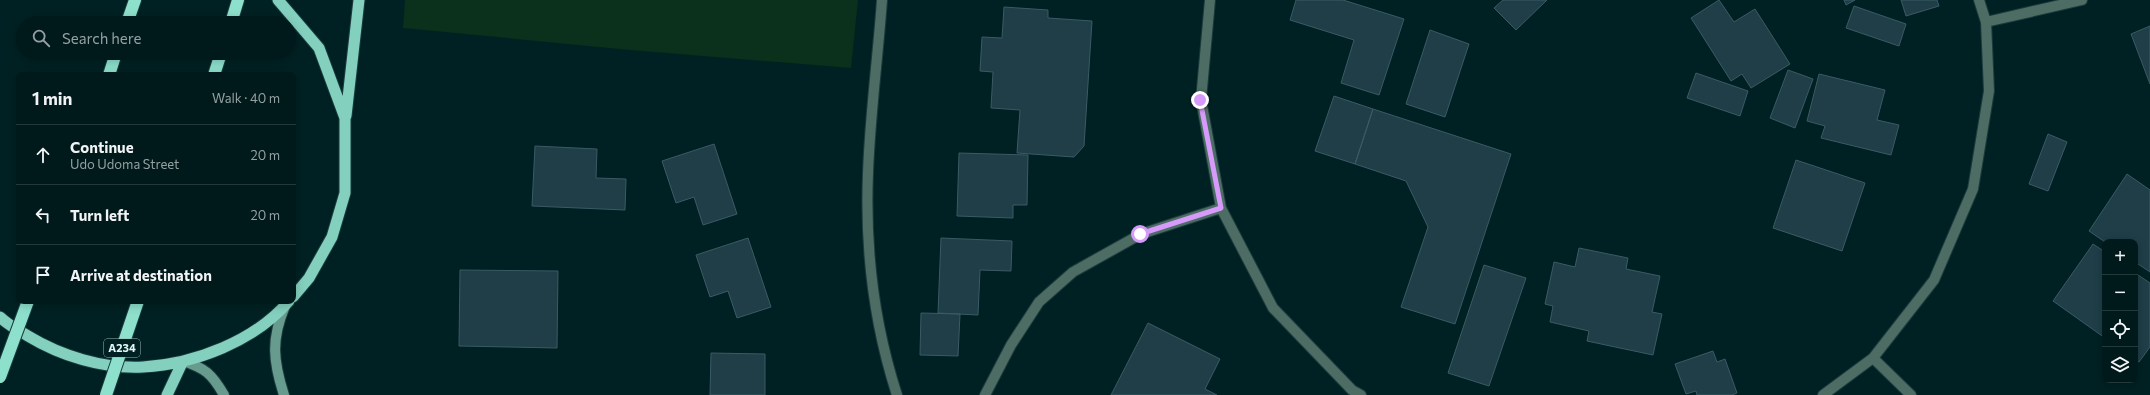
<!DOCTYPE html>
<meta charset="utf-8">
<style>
:root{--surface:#00191a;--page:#0a2223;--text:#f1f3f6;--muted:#95a0a2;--line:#223839}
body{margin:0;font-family:Commissioner,sans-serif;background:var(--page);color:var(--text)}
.controls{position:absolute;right:12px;bottom:12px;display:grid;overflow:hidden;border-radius:8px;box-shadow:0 2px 10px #0003}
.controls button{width:36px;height:36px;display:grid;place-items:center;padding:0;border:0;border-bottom:1px solid var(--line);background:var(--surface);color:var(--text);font:20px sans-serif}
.stop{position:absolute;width:12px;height:12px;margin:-9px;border:3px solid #d69bfa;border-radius:50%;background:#fff}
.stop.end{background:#d69bfa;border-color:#fff;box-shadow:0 1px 4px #0008}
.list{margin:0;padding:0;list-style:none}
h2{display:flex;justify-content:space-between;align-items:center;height:52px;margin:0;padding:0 16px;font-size:17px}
h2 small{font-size:13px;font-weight:400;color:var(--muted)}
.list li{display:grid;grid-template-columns:26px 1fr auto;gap:12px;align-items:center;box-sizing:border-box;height:60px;padding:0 16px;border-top:1px solid var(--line)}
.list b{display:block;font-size:15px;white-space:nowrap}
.list p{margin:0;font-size:13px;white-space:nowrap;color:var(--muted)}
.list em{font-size:13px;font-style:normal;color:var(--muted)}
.icon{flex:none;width:22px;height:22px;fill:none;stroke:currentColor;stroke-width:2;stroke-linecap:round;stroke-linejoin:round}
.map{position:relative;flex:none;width:2150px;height:395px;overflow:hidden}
.search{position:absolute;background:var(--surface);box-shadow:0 2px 10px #0003;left:16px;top:16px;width:280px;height:44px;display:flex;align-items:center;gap:10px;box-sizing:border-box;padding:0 14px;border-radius:22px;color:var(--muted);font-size:15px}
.panel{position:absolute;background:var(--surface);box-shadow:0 2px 10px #0003;left:16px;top:72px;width:280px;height:232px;border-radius:8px}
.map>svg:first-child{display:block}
</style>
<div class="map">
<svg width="2150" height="395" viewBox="0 0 2150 395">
<rect width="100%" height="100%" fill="#002123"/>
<path fill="#0b301b" d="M405,0H858L851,68L630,50L403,28Z"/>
<path fill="#1f3e48" stroke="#3b5a65" d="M1296,0H1343L1404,19L1379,95L1341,83L1354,40L1290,20Z
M1503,0H1547L1516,30L1494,8Z
M1719,0L1734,22L1755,9L1790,64L1751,88L1742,74L1731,81L1691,18Z
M1844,0H1855L1846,5Z
M1901,0H1937L1939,6L1906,16Z
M1854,6L1906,24L1899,46L1846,28Z
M1004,7L1048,10V18L1092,21L1084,146L1074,157L1017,153L1020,110L991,108L993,72L980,71L982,37L1002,38Z
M2150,26V84L2131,34Z
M1430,30L1469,44L1445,117L1406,104Z
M1788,70L1813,79L1795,128L1770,118Z
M1696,73L1748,91L1740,116L1687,98Z
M1819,74L1885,90L1877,120L1899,125L1891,155L1821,138L1825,126L1807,121Z
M1334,96L1373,109L1355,164L1315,151Z
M1373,109L1511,154L1455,324L1401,307L1428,227L1406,181L1355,164Z
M2048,134L2067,142L2048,191L2029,184Z
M714,144L737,214L703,225L694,197L676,203L662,161Z
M535,146L597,149L596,178L626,179L625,210L532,206Z
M959,153L1028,155L1027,205H1013V218L957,216Z
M1796,160L1865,183L1842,251L1773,228Z
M2127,174L2150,190V272L2135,262V242H2105L2089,231Z
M748,238L771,307L737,318L728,291L710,297L696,255Z
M941,238L1012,241L1011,271L980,270L978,315L938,313Z
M2093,244L2105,252V338L2053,301Z
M1579,248L1628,258L1626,269L1660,276L1652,312L1662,314L1653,355L1587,341L1589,331L1550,322L1553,306L1545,304L1554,262L1575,267Z
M1484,265L1526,278L1489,386L1448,373Z
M460,270L558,271L557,348L459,346Z
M2135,273L2150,283V347L2139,362L2135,359Z
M921,313L960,314L958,356L920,355Z
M1148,323L1220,359L1205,389L1217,395H1111Z
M1713,351L1717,362L1725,359L1737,393L1732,395H1697L1696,391L1686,394L1675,364Z
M711,353L765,354V395H710Z"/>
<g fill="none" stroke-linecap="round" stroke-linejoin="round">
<defs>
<path id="minor" d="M882,0C878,57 870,115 868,173C865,247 874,324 897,395
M1210,0L1201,100L1221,208L1273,308L1352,390L1361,395
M1986,22L2082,0
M1873,358L1911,395
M985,395L1011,345L1039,302L1073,272L1141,234L1221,208
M1823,395L1873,358L1934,280L1973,189L1989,91L1986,22L1979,0"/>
<path id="secondary" d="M183,361C205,368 212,374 224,395
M284,395C273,361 271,339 285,306"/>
<path id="trunk" d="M278,0L319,48L345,118V193L332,237L309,278L293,297
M346,116L359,0
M0,317C8,325 18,330 28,336C61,356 103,369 143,367C195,364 255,341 289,301
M167,395L183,361"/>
<path id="motorway" d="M127,23L135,0
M231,23L238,0
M109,75L116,53
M214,75L221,53"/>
</defs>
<use href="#minor" stroke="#1b3b3c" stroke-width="12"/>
<use href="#secondary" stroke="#1b3b3c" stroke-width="12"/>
<use href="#trunk" stroke="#1b3b3c" stroke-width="13"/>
<use href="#motorway" stroke="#1b3b3c" stroke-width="14"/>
<use href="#minor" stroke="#4d6c64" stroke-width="10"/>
<use href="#secondary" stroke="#679b8e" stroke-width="10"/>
<use href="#trunk" stroke="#84d0be" stroke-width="11"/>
<use href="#motorway" stroke="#8de0cc" stroke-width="12"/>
<defs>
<path id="motorway-bridge" d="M0,377L28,301
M106,395L138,301"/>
</defs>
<use href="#motorway-bridge" stroke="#1b3b3c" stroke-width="14" stroke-linecap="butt"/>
<use href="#motorway-bridge" stroke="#8de0cc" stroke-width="12"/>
</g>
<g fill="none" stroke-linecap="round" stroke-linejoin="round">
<path stroke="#d69bfa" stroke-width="5" d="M1140,234L1221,208L1200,100"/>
</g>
<g text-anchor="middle" stroke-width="3" stroke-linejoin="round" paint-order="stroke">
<rect fill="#002123" stroke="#9fb6b7" stroke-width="1" x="104" y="339" width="36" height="18" rx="3"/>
<g font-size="11" font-weight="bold" fill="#e3f6f7">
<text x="122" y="352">A234</text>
</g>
</g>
</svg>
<div class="controls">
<button>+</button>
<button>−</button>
<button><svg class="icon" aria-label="locate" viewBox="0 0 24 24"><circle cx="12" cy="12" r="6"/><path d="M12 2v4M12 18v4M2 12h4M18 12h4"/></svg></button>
<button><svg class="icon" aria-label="layers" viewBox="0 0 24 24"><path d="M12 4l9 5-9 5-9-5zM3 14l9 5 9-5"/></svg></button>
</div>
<div class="stop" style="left:1140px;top:234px"></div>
<div class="stop end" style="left:1200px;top:100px"></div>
<div class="search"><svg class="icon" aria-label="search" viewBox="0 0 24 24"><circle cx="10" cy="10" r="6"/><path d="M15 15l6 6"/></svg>Search here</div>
<section class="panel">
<h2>1 min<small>Walk · 40 m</small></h2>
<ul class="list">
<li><svg class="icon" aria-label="ahead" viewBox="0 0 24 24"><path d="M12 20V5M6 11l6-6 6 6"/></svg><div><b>Continue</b><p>Udo Udoma Street</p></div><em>20 m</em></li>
<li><svg class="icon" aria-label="left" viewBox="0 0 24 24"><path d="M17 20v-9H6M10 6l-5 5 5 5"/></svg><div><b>Turn left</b></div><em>20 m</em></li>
<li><svg class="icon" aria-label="arrive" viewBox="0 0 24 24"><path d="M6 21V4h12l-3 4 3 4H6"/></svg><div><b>Arrive at destination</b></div></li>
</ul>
</section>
</div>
